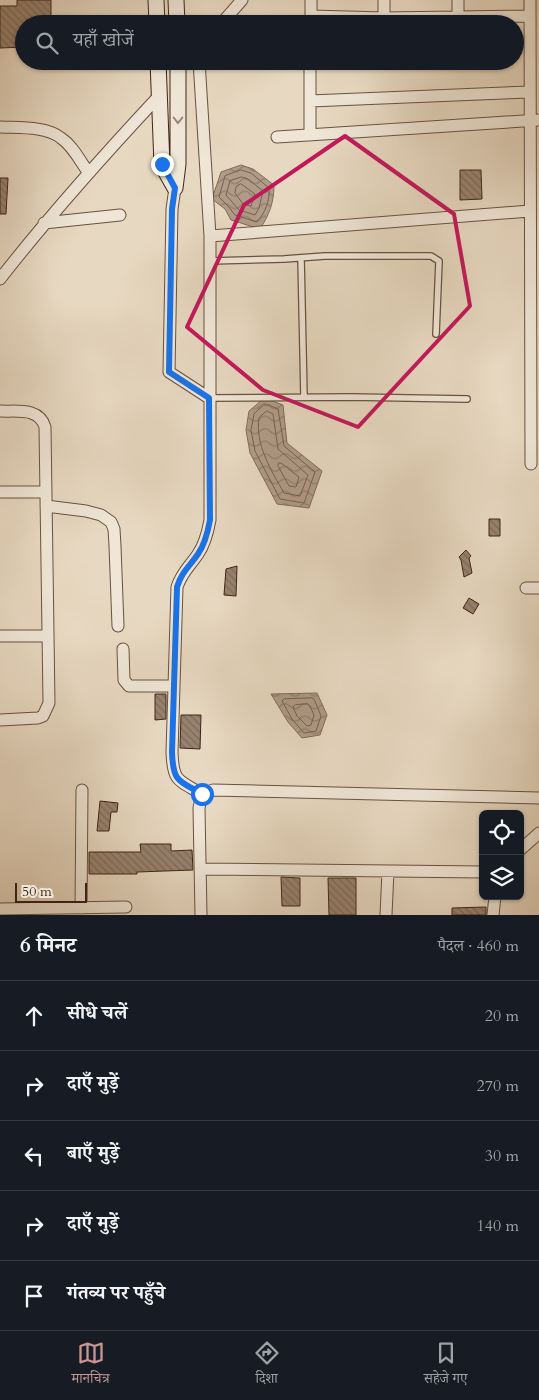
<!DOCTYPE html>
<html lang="hi">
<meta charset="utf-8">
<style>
:root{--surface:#171b24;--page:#242831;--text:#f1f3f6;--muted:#9ea1a6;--line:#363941;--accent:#c59692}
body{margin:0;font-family:Cardo,"Noto Serif Devanagari",serif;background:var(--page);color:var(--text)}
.controls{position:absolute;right:15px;bottom:15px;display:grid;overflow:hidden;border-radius:8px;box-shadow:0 1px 4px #0004}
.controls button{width:45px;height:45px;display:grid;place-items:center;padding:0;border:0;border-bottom:1px solid var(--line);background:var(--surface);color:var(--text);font:25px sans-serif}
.scale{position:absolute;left:15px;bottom:12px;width:72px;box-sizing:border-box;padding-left:5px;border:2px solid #412416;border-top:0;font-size:14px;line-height:18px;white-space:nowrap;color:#412416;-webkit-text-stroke:4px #efe6d7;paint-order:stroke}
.stop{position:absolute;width:15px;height:15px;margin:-11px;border:4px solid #1a73e8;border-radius:50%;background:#fff}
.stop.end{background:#1a73e8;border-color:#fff;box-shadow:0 1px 5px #0008}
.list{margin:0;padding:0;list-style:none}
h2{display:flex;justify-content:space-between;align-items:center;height:65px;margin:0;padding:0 20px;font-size:21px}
h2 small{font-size:16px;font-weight:400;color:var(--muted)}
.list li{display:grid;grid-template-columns:32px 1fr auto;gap:15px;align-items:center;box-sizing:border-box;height:70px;padding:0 20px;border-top:1px solid var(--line)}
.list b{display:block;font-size:19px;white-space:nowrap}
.list em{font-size:16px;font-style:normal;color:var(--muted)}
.icon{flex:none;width:28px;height:28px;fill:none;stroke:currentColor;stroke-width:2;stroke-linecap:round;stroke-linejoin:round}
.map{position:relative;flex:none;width:539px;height:915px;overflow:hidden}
.search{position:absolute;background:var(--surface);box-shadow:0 1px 4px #0004;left:15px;right:15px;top:15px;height:55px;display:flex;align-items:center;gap:12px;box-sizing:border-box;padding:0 18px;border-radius:28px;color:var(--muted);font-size:19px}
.sheet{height:415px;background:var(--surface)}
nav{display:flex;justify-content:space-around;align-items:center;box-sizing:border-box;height:70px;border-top:1px solid var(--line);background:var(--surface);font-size:14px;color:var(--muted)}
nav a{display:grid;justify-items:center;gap:2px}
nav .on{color:var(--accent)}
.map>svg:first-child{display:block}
</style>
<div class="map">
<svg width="539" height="915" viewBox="0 0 539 915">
<defs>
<pattern id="water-waves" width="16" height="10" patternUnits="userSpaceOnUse" patternTransform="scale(1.25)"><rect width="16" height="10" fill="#af9b87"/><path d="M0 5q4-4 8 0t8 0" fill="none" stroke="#907e6d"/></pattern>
<pattern id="building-back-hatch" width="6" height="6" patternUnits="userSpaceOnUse" patternTransform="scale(1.25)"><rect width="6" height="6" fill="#97826f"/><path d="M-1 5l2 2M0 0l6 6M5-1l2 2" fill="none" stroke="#7d6a5a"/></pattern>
</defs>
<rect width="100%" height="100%" fill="#e7d8c1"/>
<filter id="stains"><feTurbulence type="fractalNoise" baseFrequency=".004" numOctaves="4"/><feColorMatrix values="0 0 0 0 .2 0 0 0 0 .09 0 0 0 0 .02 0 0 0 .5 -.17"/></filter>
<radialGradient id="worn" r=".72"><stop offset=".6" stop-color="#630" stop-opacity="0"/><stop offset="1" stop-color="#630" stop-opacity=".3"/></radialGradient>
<path fill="url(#water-waves)" stroke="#836b5a" d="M241,165L253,169L274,185C274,203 269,215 260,229L231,220L225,209L212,199L221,172Z
M262,400H270L283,405L287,443L322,471L309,508L277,504L250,453L246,430L249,411Z
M317,693L327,715L320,735L302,738L288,722L271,694Z"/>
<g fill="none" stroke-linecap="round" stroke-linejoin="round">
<path stroke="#78604e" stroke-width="1" d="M241,170L251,173L269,188C270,201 265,213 257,222L235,215L228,206L219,197L225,176Z
M242,177L248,179L263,191L259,208L255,215L239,210L226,195L230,181Z
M241,184L255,194L251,206L243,204L235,193L236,187Z
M264,405H269L278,409L284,446L315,472L304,503L280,499L255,451L251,430L254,414Z
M267,411L273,414L278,449L308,475L300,496L284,493C271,470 255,445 259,418Z
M279,463H281L299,477L296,487L289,486L278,466Z
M312,698L314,699L321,716L316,731L304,733L292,719L282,701L284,699Z
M308,704L310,706L314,715L311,725L307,726L297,716L293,707L295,705Z"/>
</g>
<path fill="url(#building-back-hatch)" stroke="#412416" d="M17,0H51V24H24V47L0,48V6H17Z
M460,170H481L482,199L460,200Z
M0,178H8L6,214H0Z
M489,519H500V536H489Z
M466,550L471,556L469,558L472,573L464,577L461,560L459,557Z
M237,566L236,596L224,595L226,569Z
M469,598L479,604L473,614L463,608Z
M155,694H166V719L155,720Z
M181,715H201L200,749L180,748Z
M100,801L118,803L117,812H111L109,831H97Z
M140,844H171V851L192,850L193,870L137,872V874H89V852H141Z
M281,877L300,878V906H282Z
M328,878H356V915H329Z
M486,907V915H452V908Z"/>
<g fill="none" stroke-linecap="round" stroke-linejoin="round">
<defs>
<path id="lane" d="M301,258L304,397
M210,261L284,259L325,256H431L439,261L436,334
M209,398L350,397L467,399"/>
<path id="street" d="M384,0V18
M458,0V17
M530,0L531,464
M311,16L384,18L530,16
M311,23V0
M221,24L242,0
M199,61L210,236V520C208,531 205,544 198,554C190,566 182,572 177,587L172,752C173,782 178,780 202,794
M310,101L529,92
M0,127C19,128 46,126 61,138C73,146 80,161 88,172
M310,135V61
M277,137L539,120
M175,188L172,209L169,372L209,398
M44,223L120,215
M210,236L530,211
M0,279C50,215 103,156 158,97
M0,411C17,412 39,407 45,427L49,703L43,716L38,718L0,720
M0,492H46
M46,506L86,511L101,515L111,522L114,529L115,546L118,626
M526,588H539
M0,636H47
M123,649L124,680L129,686H174
M520,850L539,833
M200,869L483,872
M81,908L82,790
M0,909L126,907
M201,915L199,808L202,794L213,790L539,798
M386,915L388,871
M493,915L495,896"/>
<path id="secondary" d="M156,0L157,24
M176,0L177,24
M158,61L162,165L175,188
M175,188L178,164V61"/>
</defs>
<use href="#lane" stroke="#6a5141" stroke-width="8"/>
<use href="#street" stroke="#6a5141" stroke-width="13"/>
<use href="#secondary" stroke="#412416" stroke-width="17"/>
<use href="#lane" stroke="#efe6d7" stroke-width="5.5"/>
<use href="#street" stroke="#efe6d7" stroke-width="11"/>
<use href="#secondary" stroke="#efe6d7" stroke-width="15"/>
</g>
<defs><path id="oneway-chevron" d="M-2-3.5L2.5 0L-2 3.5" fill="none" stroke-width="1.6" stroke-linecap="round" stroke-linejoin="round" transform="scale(1.25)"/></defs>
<use stroke="#988576" href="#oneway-chevron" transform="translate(178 120) rotate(90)"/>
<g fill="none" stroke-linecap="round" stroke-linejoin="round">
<path stroke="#1a73e8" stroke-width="6" d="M162,164L175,188L172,209L169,372L209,398L210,520C208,531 205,544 198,554C190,566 182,571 177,587L172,752C173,782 178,780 202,794"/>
</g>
<path fill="none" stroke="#c2185b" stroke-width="4" stroke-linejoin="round" d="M345,136L454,214L470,306L358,427L263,390L187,327L244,205Z"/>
<rect width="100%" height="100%" filter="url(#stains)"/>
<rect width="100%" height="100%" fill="url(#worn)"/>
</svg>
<div class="controls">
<button><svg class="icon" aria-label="locate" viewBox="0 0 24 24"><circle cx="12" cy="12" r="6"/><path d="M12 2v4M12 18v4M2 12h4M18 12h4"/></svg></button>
<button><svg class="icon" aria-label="layers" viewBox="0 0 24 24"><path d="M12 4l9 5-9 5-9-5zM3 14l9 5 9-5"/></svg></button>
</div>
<div class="scale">50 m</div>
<div class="stop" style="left:202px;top:794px"></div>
<div class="stop end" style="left:162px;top:164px"></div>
<div class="search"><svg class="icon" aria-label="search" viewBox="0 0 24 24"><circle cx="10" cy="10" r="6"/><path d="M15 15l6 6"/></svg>यहाँ खोजें</div>
</div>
<section class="sheet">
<h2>6 मिनट<small>पैदल · 460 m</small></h2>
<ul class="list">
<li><svg class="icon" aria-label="ahead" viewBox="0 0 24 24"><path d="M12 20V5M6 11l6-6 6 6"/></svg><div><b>सीधे चलें</b></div><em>20 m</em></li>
<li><svg class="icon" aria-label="right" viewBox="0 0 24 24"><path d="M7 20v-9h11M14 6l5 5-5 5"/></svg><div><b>दाएँ मुड़ें</b></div><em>270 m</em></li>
<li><svg class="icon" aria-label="left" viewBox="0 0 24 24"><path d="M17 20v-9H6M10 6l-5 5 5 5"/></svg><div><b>बाएँ मुड़ें</b></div><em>30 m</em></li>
<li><svg class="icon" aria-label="right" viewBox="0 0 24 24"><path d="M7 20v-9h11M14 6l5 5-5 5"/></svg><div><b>दाएँ मुड़ें</b></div><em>140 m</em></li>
<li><svg class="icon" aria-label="arrive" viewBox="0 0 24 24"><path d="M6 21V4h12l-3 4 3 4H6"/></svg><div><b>गंतव्य पर पहुँचे</b></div></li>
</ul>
</section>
<nav>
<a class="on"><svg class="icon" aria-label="map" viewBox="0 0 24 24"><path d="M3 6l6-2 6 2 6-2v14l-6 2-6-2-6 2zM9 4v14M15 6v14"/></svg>मानचित्र</a>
<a><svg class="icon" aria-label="directions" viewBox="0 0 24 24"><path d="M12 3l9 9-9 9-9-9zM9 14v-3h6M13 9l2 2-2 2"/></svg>दिशा</a>
<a><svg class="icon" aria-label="saved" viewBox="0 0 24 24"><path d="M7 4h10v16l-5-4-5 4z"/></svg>सहेजे गए</a>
</nav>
